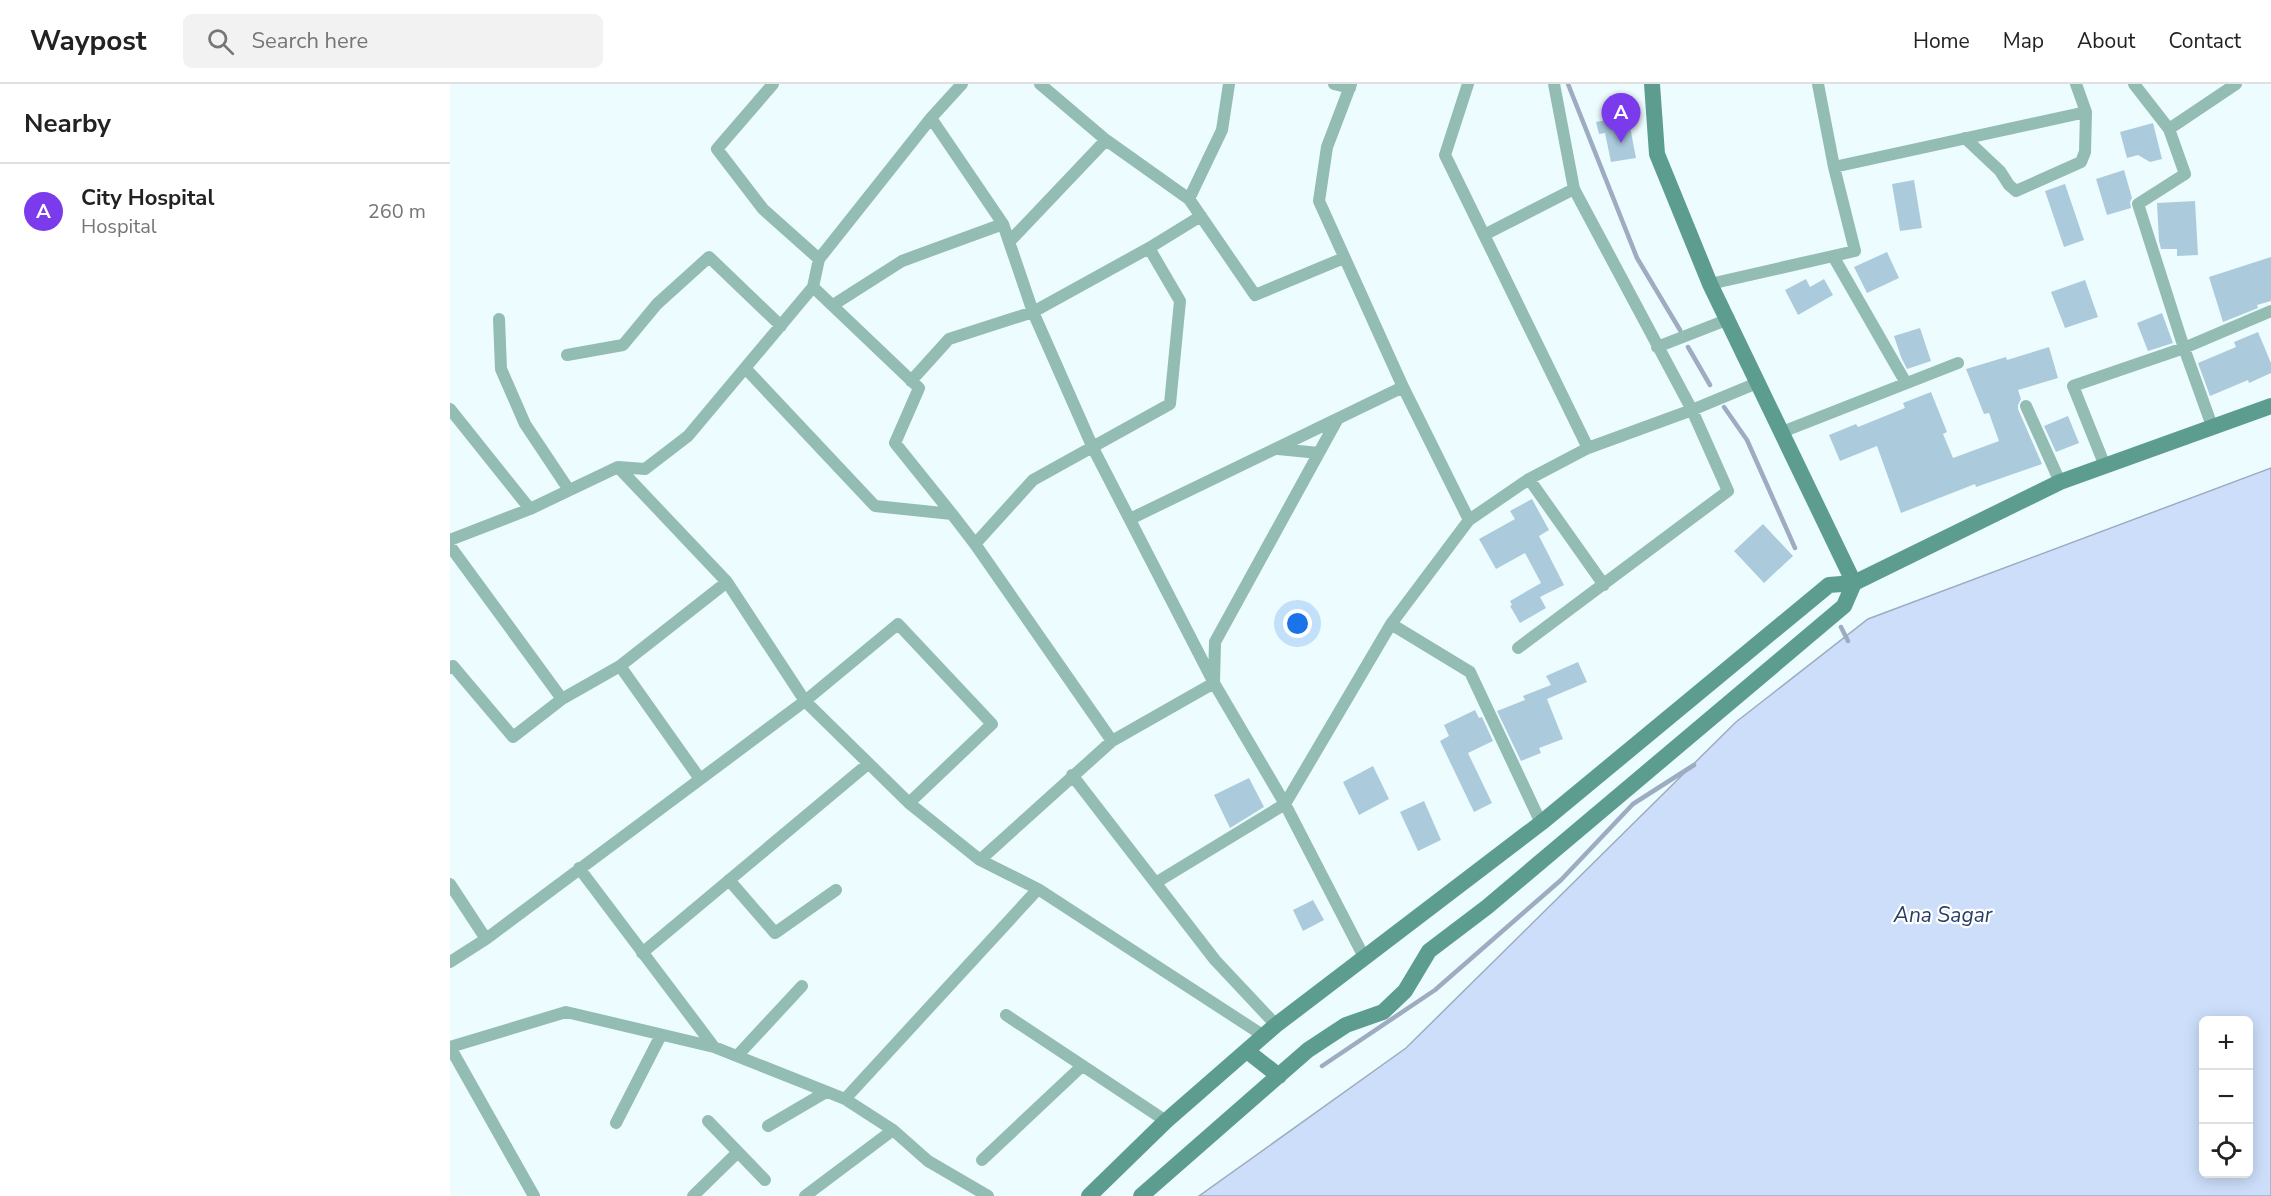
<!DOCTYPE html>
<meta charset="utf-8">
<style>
:root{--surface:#fff;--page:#f2f2f2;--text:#222;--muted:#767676;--line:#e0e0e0;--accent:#7c3aed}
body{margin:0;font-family:"Nunito Sans",sans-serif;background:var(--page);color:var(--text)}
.controls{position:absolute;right:18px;bottom:18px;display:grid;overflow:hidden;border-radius:9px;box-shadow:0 3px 15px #0003}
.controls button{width:54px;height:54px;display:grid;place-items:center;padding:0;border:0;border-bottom:2px solid var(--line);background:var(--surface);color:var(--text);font:30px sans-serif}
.you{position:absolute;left:848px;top:540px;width:21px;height:21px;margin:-15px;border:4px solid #fff;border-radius:50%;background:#1a73e8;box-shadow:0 0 0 9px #1a73e833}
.badge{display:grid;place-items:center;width:39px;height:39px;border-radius:50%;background:var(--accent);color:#fff;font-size:20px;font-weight:700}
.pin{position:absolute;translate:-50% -50px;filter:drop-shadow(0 2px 3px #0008)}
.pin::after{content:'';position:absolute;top:32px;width:21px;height:18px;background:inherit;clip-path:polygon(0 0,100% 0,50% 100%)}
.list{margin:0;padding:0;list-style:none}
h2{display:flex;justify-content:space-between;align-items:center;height:78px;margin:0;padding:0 24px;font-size:26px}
h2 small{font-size:20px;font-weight:400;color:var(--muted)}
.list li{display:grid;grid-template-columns:39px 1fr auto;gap:18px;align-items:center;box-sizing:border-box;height:96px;padding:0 24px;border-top:2px solid var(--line)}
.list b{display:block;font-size:22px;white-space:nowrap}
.list p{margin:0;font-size:20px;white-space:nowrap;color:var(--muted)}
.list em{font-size:20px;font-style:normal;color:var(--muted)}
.icon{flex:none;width:33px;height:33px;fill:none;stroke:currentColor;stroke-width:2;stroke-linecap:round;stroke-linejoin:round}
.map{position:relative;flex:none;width:1821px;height:1112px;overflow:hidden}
header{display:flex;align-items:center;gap:36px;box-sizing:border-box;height:84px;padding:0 30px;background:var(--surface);border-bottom:2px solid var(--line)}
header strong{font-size:28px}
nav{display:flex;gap:33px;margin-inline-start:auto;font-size:21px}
.search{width:420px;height:54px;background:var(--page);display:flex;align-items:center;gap:15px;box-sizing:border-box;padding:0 21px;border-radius:9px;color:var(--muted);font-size:22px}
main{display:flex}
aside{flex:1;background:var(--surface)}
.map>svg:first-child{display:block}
</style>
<header>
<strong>Waypost</strong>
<div class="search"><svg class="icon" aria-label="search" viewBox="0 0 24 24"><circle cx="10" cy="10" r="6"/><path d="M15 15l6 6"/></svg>Search here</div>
<nav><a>Home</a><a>Map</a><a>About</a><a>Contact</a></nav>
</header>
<main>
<aside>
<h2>Nearby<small></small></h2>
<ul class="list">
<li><span class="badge">A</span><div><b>City Hospital</b><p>Hospital</p></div><em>260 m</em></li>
</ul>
</aside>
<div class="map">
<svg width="1821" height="1112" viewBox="0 0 1821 1112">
<rect width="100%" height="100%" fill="#edfcfe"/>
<path fill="#ccdefa" stroke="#9dacc0" stroke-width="1.5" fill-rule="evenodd" d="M1821,384V1112H749L956,964L1286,638L1418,535ZM1754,936H1798V1090H1754Z"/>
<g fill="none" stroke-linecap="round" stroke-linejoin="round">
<path stroke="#9dacc0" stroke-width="4.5" d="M1118,0L1187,174L1230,246
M1238,263L1260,301
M1274,323L1297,356L1345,464
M1391,543L1398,557
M872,982L985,906L1111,796L1183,720L1244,681"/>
</g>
<path fill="#abcbdd" d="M1178,32L1186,74L1161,78L1155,49L1149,50L1146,38Z
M1703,39L1712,75L1700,78L1688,71L1677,74L1670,48Z
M1674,86L1682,114L1680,118L1681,124L1657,131L1646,95Z
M1464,96L1472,144L1450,147L1442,100Z
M1615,100L1634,156L1614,163L1595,107Z
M1745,117L1748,171L1727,172V165H1711L1709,157L1707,119Z
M1437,168L1449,194L1417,209L1404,183Z
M1821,173V217L1807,221L1808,224L1773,238L1759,193Z
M1356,195L1360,203L1374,195L1383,211L1348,231L1335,206Z
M1635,196L1648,233L1615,244L1601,208Z
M1712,229L1723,259L1698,267L1687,239Z
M1470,244L1481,277L1457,285L1451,273L1444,252Z
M1808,248L1821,279V289L1799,299L1798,296L1760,312L1748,279L1786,263L1784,258Z
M1599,263L1608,294L1568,306L1571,315L1568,321V325L1592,380L1526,403L1525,400L1451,429L1427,362L1390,377L1379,351L1406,340L1408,343L1455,324L1453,319L1481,308L1497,348L1493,350L1503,374L1549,357L1539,329L1534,330L1516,285L1556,273L1557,276Z
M1618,332L1629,359L1606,368L1594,342Z
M1082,415L1099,446L1089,452L1114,501L1090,513L1096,524L1070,539L1060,522L1062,521L1060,517L1091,499L1075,469L1046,485L1029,455L1065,435L1060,427Z
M1313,440L1343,472L1314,499L1284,467Z
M1128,578L1137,598L1097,615L1113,655L1089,664L1091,669L1071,677L1047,627L1075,616L1073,612L1101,601L1096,592Z
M1025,626L1029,634L1032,633L1043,657L1018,669L1042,719L1024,728L990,657L999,652L994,641Z
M923,682L939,715L909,731L893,698Z
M799,694L814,723L780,744L764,711Z
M974,717L991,756L968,767L950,728Z
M863,816L874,836L853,847L843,826Z"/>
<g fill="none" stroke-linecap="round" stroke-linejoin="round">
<path stroke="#93bcb2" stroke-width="12" d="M323,0L267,65L313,125L369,175
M590,0L656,56L739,115L805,211L894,174
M884,0L900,4
M901,0L877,63L869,117L953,303L1019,436
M1018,0L995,71L1138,364
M1368,0L1384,83
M1684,0L1719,45L1786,0
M481,34L553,140L583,228L643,364L764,599L835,720L914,873
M1719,45L1735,90L1688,120L1734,264L1762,342
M1515,54L1550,87L1559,101L1566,107L1631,78L1635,68L1636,28
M739,115L772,46L779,0
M1034,151L1124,105
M560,157L656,56
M1383,172L1456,299
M1260,200L1405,167L1384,83L1636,28L1626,0
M363,203L469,304L445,359L502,430
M383,221L452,177L553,140
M49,235L51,285L75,340L119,406
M1207,263L1279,235
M117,271L173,261L207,220L259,173L331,242
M296,285L425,422L502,430L525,460L662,657
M461,297L499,255L583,228L699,164L751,132
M1576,322L1610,398
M0,325L80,425
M1332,348L1508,279
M828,365L869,369
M1655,382L1623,302L1734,264L1821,227
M168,383L277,498L355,617L459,719L530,776L588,805L814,952
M1079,395L1154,501
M680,435L953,303
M0,456L80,425L168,383L195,385L238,352L363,203L369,175L481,34L512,0
M525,460L583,396L720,320L730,217L699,164
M0,462L112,615
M941,540L1020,588L1091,739
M1068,564L1278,407L1242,326L1124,105L1104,0
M170,582L250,695
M0,584L3,582L63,653L112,615L170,582L277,498
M622,691L765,876L826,941
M530,776L662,657L764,599L765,558L887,336
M129,784L264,963
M279,796L325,849L386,806
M707,798L835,720L941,540L1019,436L1079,395L1138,364L1242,326L1307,299
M0,800L36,855
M192,869L418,680
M0,878L36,855L355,617L448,540L542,640L459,719
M556,931L716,1037
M0,963L116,928L264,963L395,1015L443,1046L478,1077L538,1112
M0,963L84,1112
M287,972L352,902
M395,1015L588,805
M258,1037L315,1096
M166,1039L211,951
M318,1042L376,1008
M532,1076L632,982
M243,1112L288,1068
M355,1112L443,1046"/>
<path stroke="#5d9d8f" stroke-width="16" d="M797,967L829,992
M639,1112L716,1037L826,941L1091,739L1379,501L1404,499L1610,398L1821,322
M691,1112L858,966L896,941L933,928L955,907L979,867L1037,823L1394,522L1404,499L1260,200L1207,70L1202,0"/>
</g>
<g text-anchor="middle" stroke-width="4.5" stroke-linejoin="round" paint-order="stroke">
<g font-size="21" font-style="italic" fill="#273f65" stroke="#fff">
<text x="1493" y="838">Ana Sagar</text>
</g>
</g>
</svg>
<div class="controls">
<button>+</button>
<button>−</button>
<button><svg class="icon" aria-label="locate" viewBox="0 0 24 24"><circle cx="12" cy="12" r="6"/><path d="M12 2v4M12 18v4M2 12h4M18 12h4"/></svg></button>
</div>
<div class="you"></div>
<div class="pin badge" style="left:1171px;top:59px">A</div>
</div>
</main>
